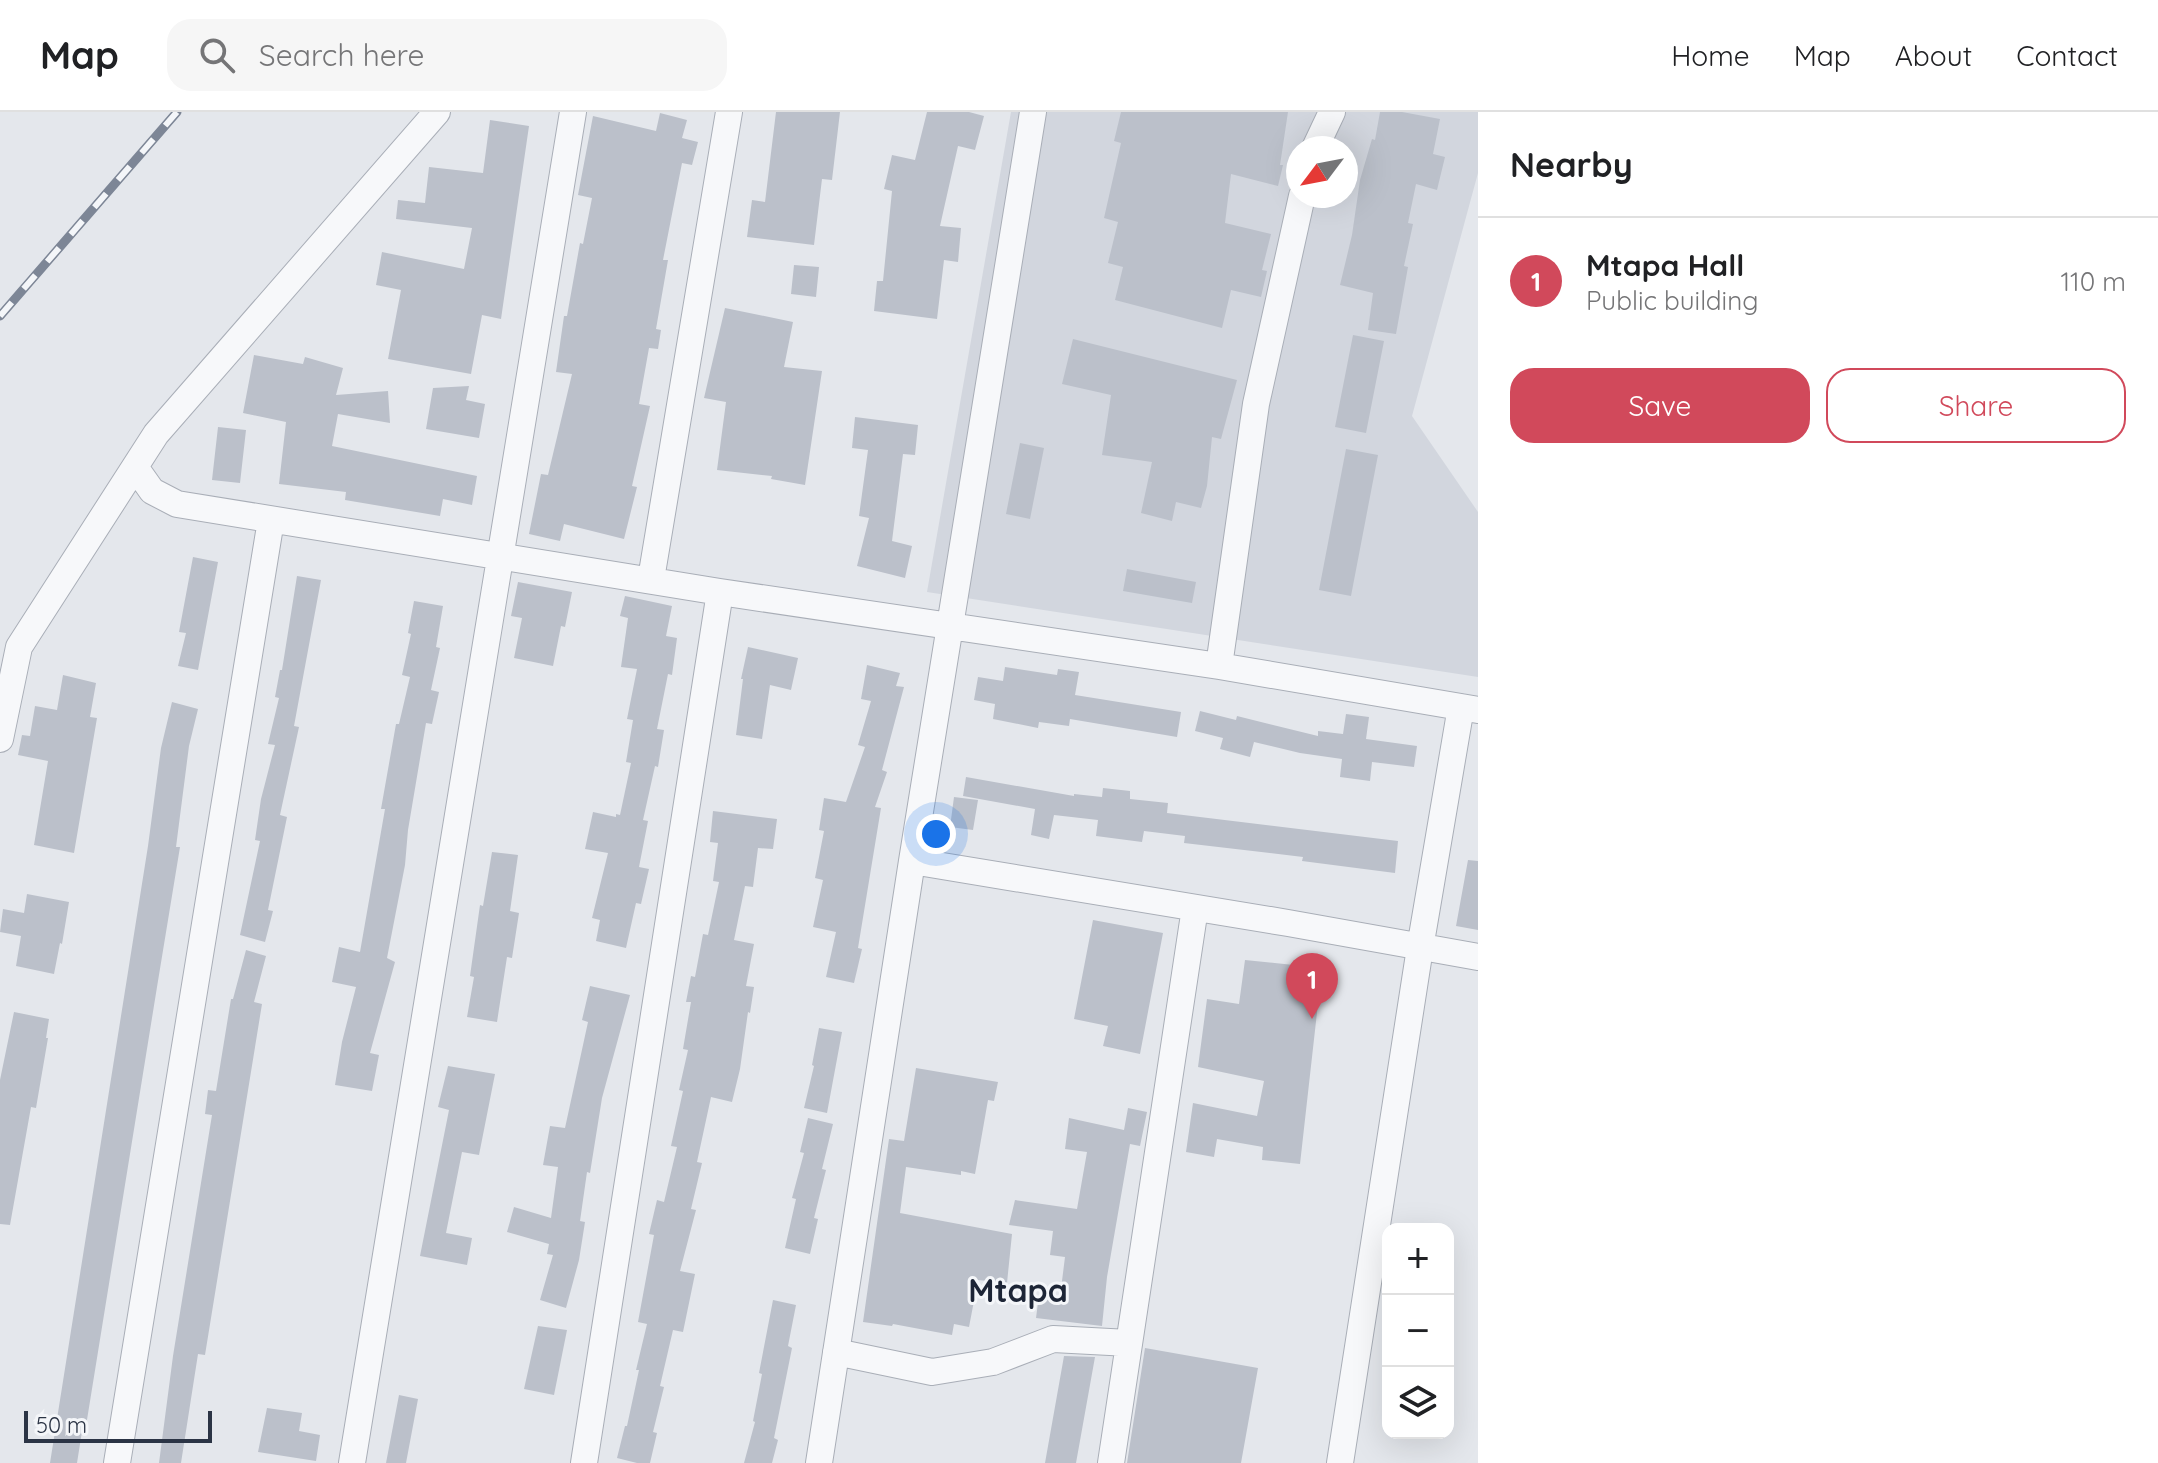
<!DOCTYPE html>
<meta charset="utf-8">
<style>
:root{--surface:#fff;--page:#f6f6f6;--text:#202124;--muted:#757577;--line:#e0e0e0;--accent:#d1495b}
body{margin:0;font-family:Quicksand,sans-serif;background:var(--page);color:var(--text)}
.controls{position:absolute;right:24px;bottom:24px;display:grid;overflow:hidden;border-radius:16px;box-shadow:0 8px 32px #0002}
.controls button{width:72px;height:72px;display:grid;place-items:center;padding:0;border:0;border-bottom:2px solid var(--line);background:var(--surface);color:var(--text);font:40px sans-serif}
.compass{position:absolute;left:1286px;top:24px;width:72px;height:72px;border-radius:50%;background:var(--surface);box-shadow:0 8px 32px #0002;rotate:238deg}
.scale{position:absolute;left:24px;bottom:20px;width:188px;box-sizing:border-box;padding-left:8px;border:4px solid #2b3445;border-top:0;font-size:22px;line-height:28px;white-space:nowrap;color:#2b3445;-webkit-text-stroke:6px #f4f6f9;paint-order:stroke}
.you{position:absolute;left:936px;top:722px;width:28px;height:28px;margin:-20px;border:6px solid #fff;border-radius:50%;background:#1a73e8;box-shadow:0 0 0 12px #1a73e833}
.badge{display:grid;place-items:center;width:52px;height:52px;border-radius:50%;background:var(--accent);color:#fff;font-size:26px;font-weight:700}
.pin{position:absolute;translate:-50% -66px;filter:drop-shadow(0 2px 4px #0008)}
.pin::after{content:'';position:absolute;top:42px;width:28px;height:24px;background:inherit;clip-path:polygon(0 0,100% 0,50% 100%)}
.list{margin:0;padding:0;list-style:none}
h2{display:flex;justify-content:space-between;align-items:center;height:104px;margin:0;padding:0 32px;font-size:34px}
h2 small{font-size:26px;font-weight:400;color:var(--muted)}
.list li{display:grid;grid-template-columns:52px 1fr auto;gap:24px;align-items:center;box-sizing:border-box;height:128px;padding:0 32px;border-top:2px solid var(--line)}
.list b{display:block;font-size:30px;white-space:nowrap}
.list p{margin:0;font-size:26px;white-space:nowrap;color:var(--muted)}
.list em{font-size:26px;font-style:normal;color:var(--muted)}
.actions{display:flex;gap:16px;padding:24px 32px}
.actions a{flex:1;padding:18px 0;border:2px solid var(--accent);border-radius:24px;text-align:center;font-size:28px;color:var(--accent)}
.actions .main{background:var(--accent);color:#fff}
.icon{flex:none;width:44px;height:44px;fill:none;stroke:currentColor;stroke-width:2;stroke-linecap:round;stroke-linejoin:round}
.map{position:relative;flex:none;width:1478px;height:1351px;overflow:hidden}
header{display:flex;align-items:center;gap:48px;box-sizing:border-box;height:112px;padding:0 40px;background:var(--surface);border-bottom:2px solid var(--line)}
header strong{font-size:38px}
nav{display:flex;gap:44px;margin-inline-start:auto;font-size:28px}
.search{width:560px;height:72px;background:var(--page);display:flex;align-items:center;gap:20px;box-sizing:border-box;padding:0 28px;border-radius:24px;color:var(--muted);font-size:30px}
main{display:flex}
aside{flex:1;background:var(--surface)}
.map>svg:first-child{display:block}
</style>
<header>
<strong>Map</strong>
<div class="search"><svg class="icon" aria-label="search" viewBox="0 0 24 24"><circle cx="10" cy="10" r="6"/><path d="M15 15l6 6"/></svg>Search here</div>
<nav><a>Home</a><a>Map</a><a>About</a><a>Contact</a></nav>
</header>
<main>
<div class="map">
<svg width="1478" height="1351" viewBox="0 0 1478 1351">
<rect width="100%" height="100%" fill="#e4e7ec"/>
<path fill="#d2d6de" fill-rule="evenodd" d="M1011,0H1478V61L1412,304L1478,400V565L927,480ZM1298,36H1346V84H1298Z"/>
<path fill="#bbc0ca" d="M776,0H840L832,68L822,67L814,133L747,125L752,88L765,90Z
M927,0H969L984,4L975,38L958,34L940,114L961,116L958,150L944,148L937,207L874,199L877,169H883L892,79L884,77L892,43L915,48Z
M1121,0H1288L1280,53H1283L1278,74L1231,62L1225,111L1271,122L1262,158L1267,159L1261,185L1231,178L1222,216L1115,188L1123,155L1108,151L1118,110L1104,106L1121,31L1114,29Z
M1380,0H1402L1440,7L1433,42L1445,45L1437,78L1416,72L1408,111L1413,112L1404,154L1408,155L1396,222L1368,218L1373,181L1340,173L1352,123L1360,68L1372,27L1375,28Z
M660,1L687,8L682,26L698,30L692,53L682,51L663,148H668L656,217L661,218L658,237L649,236L639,292L650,294L632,374L637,375L624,427L564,412L560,429L529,422L541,362L548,363L572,262L556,260L564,204H567L580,131L583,132L592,86L578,83L593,4L656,19Z
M490,8L529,14L501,207L482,203L471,262L388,247L401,178L376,173L382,140L464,157L472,116L396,107L398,88L425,91L429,55L483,61Z
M794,153L819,155L816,185L791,182Z
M725,196L793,210L784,255L822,259L805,373L771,367L772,364L717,358L726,290L704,286Z
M1353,223L1384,229L1366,321L1335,315Z
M1073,227L1237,268L1221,327L1212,325L1207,374L1201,396L1176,390L1172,409L1141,401L1152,350L1102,343L1111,283L1062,272Z
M254,243L303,252L305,245L343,256L336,283L388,279L390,311L338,302L332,334L477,364L472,393L443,387L440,404L345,388L346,380L279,372L286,310L243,301Z
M469,274L466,288L485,292L479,326L426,317L433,276Z
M855,305L918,313L915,343L903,342L892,429L912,434L905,466L857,454L869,406L859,404L868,338L852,336Z
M218,315L246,318L240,371L212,368Z
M1020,331L1044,336L1030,407L1006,402Z
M1346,337L1378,343L1351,484L1319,478Z
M193,445L218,450L198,558L178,554L186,521L179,520Z
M1127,457L1196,470L1192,491L1123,479Z
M297,464L321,468L294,614L299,615L280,703L287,705L268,798L273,799L265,830L240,823L260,729L255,728L261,687L275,633L268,632L279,586L275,585L280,558H282Z
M518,470L572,480L565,515L561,514L553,554L514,546L522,506L511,504Z
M625,484L672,494L666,524L677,526L672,563L668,562L657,617L664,618L658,655L655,654L643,708L648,709L639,755L649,757L641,792L636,791L626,836L596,829L600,808L592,806L608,741L585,737L593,700L616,705V702L620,703L631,651L626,650L633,608L627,607L637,557L621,555L628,506L620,504Z
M414,489L443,494L436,535L440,536L431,578L439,580L432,612L426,611L408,718L405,753L387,846L395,850L370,941L379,943L372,979L335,973L342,930L356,875L332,870L339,835L360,840L385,697H381L396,612H399L410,565L402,563L411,522L408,521Z
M748,535L798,546L791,578L770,573L762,627L736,623L743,567H741Z
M867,553L900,561L896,574L904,575L882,658L887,660L875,695L881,696L858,836L862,837L854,871L826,865L836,820L813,815L823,768L815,766L824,719L819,718L824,686L846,690L865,635L858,633L871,589L861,587Z
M1005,555L1057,563L1058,557L1079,560L1075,583L1181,600L1177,625L1070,607L1069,614L1039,610L1038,616L993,607L995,592L974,588L978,565L1003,569Z
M63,563L96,571L90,605L97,606L74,741L34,733L48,649L18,643L22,623L30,624L35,594L57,598Z
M172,590L198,597L189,634L176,735H180L157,875L86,1314L83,1313L77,1351H50L148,734L161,636Z
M1200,599L1236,608L1237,604L1318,624V619L1343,622L1346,602L1369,605L1366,627L1417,634L1414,655L1372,650L1370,669L1340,665L1342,647L1300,641L1254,630L1250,645L1220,637L1223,626L1195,619Z
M966,665L1074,684V682L1102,685L1103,676L1130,679V687L1168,691L1167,701L1398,729L1395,761L1302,749L1303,745L1184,731L1185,724L1144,719L1142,730L1096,724L1098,708L1054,703L1049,727L1031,723L1035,697L963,684Z
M954,685L978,688L973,718L950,715Z
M713,699L777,707L773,737L758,736L753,775L745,774L734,828L754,832L746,874L754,875L750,901L748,900L740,957L732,990L711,985L697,1050L702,1051L691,1097L696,1098L680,1159L695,1162L683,1220L673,1218L660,1274L664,1275L653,1320L657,1321L650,1351H637L617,1346L625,1314H627L639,1258H636L647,1212L638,1210L654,1123L649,1122L657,1088L664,1090L677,1035L671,1034L683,979L679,978L688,938L683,937L691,890H686L691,864L695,865L703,822L708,823L719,770L713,769L718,731L710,730Z
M492,740L518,743L510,799L519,801L512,846L507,845L497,910L467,905L474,865L470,864L480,793L483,794Z
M1468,748L1478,749V818L1456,814Z
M27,782L69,790L62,832L60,831L54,862L16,854L21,824L0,820L3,797L24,801Z
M1093,808L1163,821L1140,942L1103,934L1108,914L1074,907Z
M246,838L266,844L254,890L262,892L205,1243L198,1242L181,1351H159L173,1244L212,1003L205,1002L208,978L216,979L231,887H233Z
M1245,848L1322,856L1300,1052L1262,1048L1263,1035L1217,1027L1214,1045L1186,1040L1193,991L1257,1004L1264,969L1198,955L1207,887L1239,892Z
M590,874L630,883L602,986L590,1061L587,1060L580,1109L585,1110L579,1148L566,1196L540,1188L553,1143L547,1142L549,1132L507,1120L514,1095L551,1106L558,1055L543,1053L550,1014L565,1016L588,910L582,908Z
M14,900L49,907L46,926H48L36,996L31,995L10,1113L0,1112V968Z
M819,916L842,920L827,1001L804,996L814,954L812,953Z
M448,954L495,962L479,1043L462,1040L446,1121L472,1126L467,1153L420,1144L449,998L438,995Z
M916,956L998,970L994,989L988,988L975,1062L961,1059V1063L906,1055L900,1101L1012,1122L1007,1171L978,1168L969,1215L954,1212L952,1223L893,1212L892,1214L863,1210L889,1027L904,1029Z
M1128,996L1147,1000L1140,1034L1130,1032L1107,1165L1102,1214L1036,1206L1039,1183L1060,1185L1065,1145L1050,1143L1053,1119L1009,1113L1015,1088L1077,1097L1087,1040L1065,1037L1069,1006L1124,1018Z
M808,1006L833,1012L822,1057L826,1058L814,1106L818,1107L810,1142L785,1136L796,1087L792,1086L804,1041L800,1040Z
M773,1188L796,1193L788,1234L792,1236L774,1326L778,1328L772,1351H744L755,1310L753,1309L762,1262L759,1261Z
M538,1214L567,1218L554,1283L524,1277Z
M1145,1236L1258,1256L1241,1351H1127Z
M1064,1244L1095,1245L1076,1351H1045Z
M399,1283L418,1287L406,1351H386Z
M267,1296L302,1301L299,1319L320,1323L316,1349L258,1340Z"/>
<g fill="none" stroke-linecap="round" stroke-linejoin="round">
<defs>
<path id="minor" d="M1315,36L1332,0
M135,355L152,379L177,392L720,480L1219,554L1478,598
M651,467L729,0
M1219,554L1256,292L1302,84
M0,627L19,535L156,322L437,0
M912,749L1288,811L1478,845
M836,1240L932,1260L993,1250L1053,1227L1129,1231
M117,1351L271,408
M352,1351L573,0
M584,1351L720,480
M819,1351L912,749L1033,0
M1111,1351L1195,796
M1340,1351L1420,836L1461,595"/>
</defs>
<use href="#minor" stroke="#a9aeb7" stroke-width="28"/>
<use href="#minor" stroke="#f7f8fa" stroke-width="26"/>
<defs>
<path id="rail" d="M0,204L177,0"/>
</defs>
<use href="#rail" stroke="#7d8696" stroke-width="9"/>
<use href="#rail" stroke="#f4f6f9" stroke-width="6" stroke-dasharray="18" stroke-linecap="butt"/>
</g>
<g text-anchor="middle" stroke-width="6" stroke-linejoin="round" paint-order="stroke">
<g font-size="32" font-weight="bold" fill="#1d2536" stroke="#f4f6f9">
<text x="1018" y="1190">Mtapa</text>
</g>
</g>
</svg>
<div class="controls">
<button>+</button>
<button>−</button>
<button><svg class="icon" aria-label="layers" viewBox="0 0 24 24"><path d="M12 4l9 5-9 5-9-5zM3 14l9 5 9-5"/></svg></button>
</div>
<svg class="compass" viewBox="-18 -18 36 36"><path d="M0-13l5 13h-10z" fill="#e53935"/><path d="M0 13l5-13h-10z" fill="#757577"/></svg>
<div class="scale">50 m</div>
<div class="you"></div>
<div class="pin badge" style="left:1312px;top:907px">1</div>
</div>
<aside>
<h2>Nearby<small></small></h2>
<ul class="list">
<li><span class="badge">1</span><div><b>Mtapa Hall</b><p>Public building</p></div><em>110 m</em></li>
</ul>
<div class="actions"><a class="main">Save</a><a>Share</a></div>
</aside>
</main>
